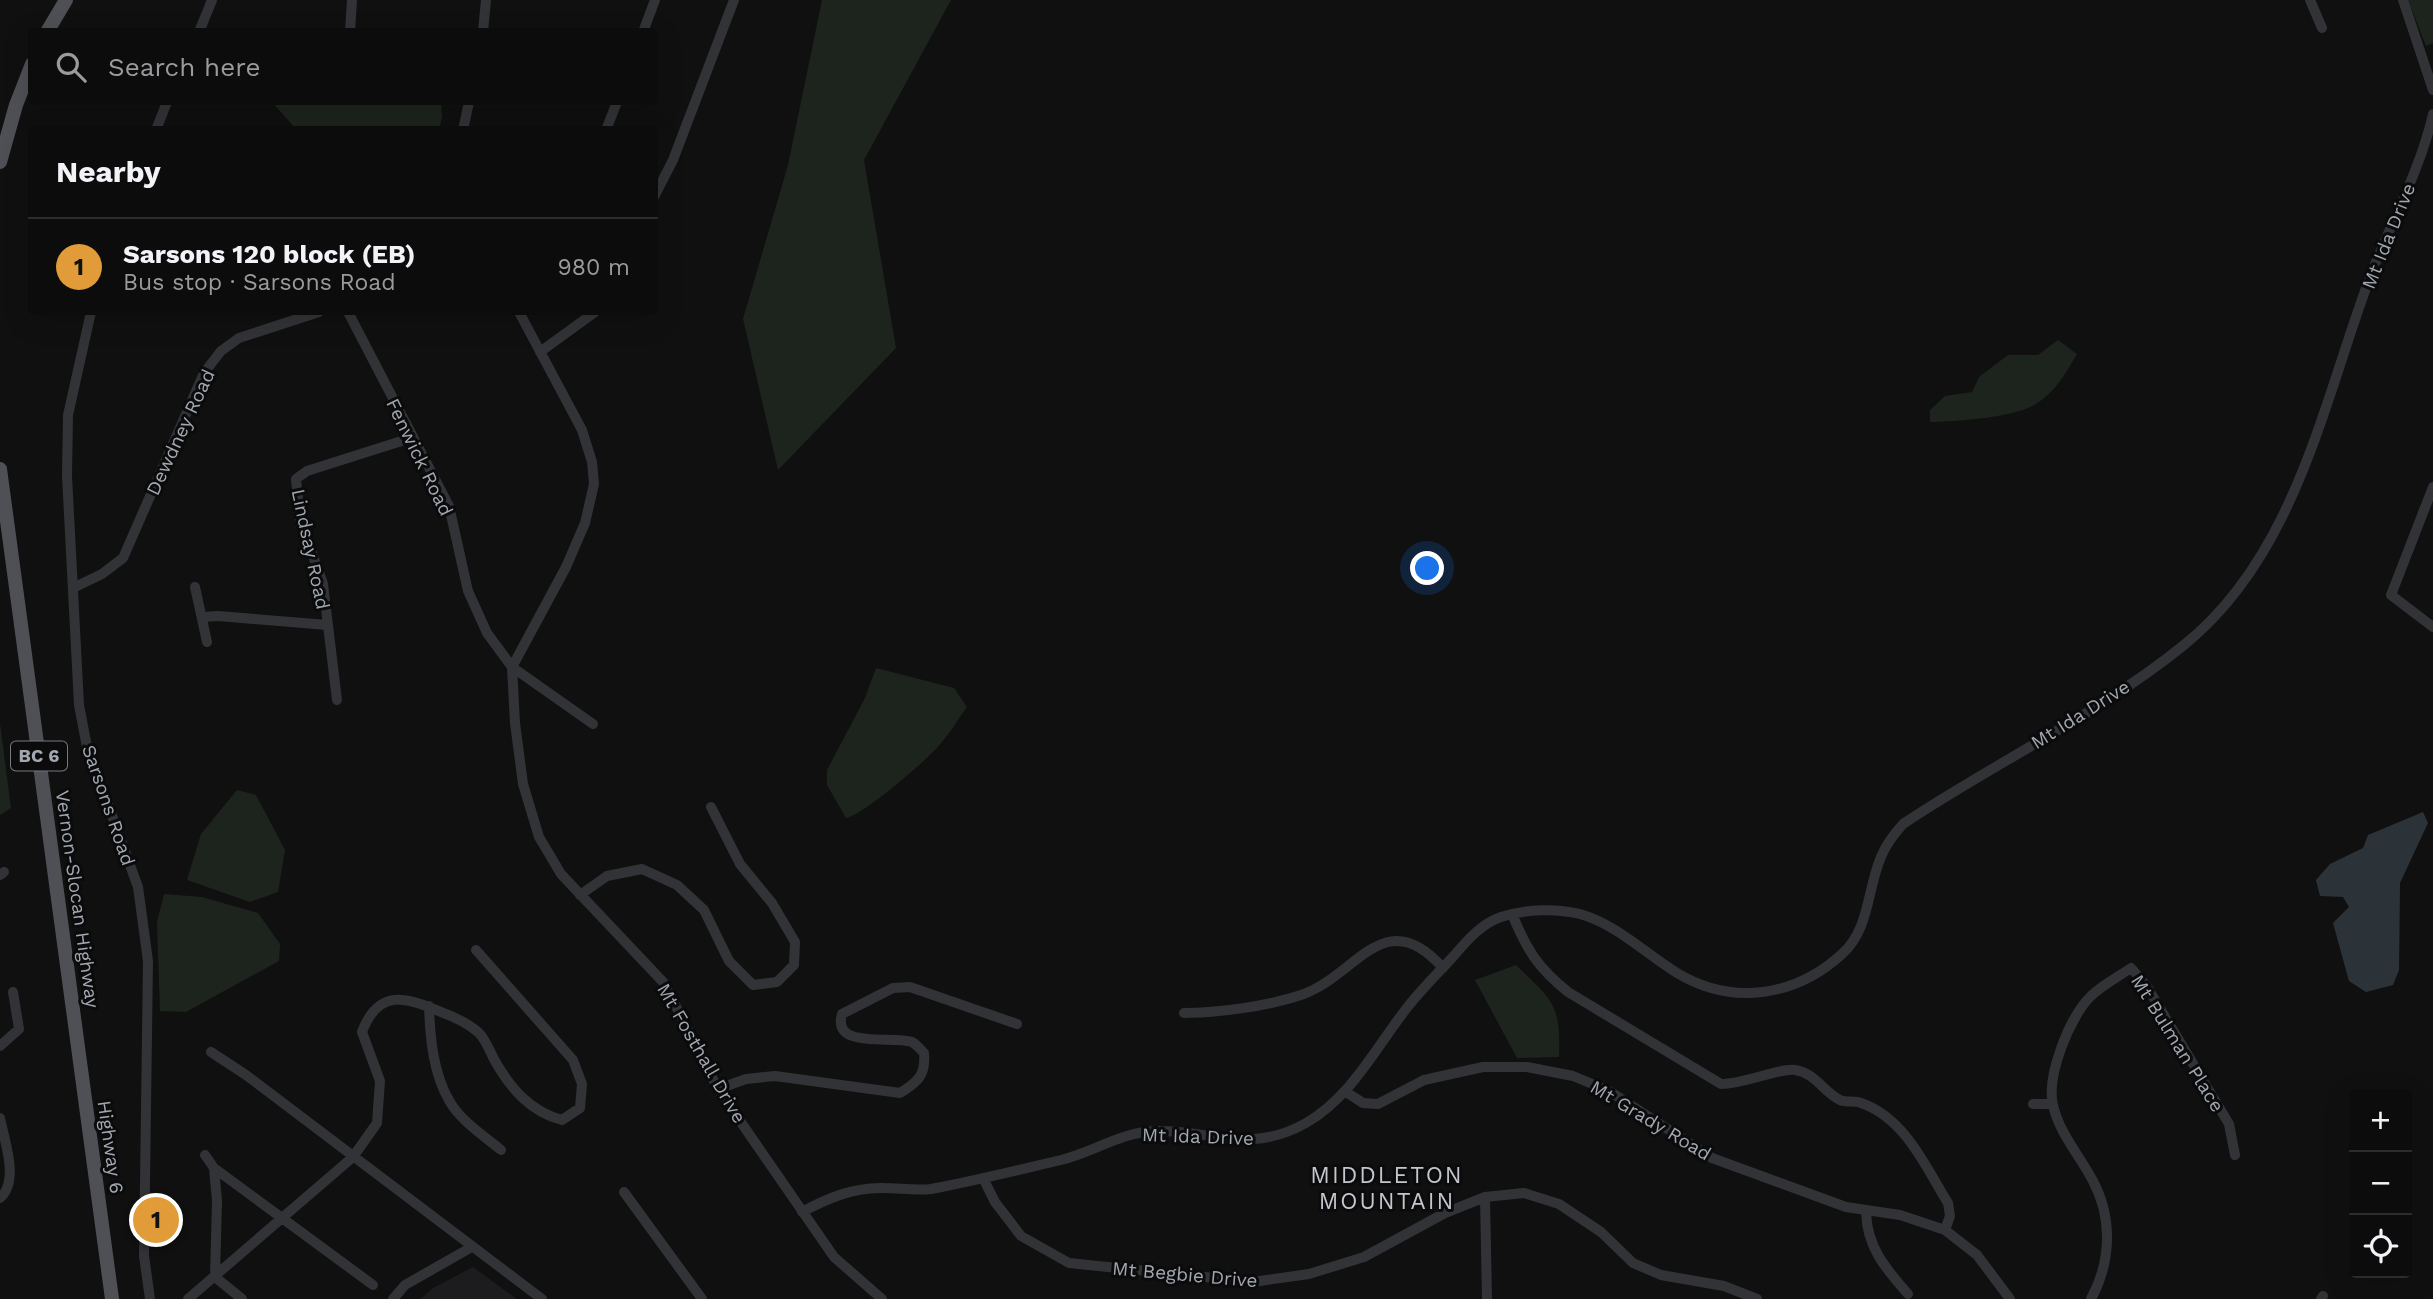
<!DOCTYPE html>
<meta charset="utf-8">
<style>
:root{--surface:#0c0c0d;--page:#1a1a1b;--text:#f1f3f6;--muted:#9a9b9d;--line:#2c2c2e;--accent:#e19b38}
body{margin:0;font-family:"Work Sans",sans-serif;background:var(--page);color:var(--text)}
.controls{position:absolute;right:21px;bottom:21px;display:grid;overflow:hidden;border-radius:7px;box-shadow:0 7px 28px #0002}
.controls button{width:63px;height:63px;display:grid;place-items:center;padding:0;border:0;border-bottom:2px solid var(--line);background:var(--surface);color:var(--text);font:35px sans-serif}
.you{position:absolute;left:1428px;top:569px;width:24px;height:24px;margin:-18px;border:5px solid #fff;border-radius:50%;background:#1a73e8;box-shadow:0 0 0 10px #1a73e833}
.badge{display:grid;place-items:center;width:46px;height:46px;border-radius:50%;background:var(--accent);color:#111;font-size:23px;font-weight:700}
.pin{position:absolute;translate:-50% -50%;border:4px solid #fff;box-shadow:0 2px 7px #0006}
.list{margin:0;padding:0;list-style:none}
h2{display:flex;justify-content:space-between;align-items:center;height:91px;margin:0;padding:0 28px;font-size:30px}
h2 small{font-size:23px;font-weight:400;color:var(--muted)}
.list li{display:grid;grid-template-columns:46px 1fr auto;gap:21px;align-items:center;box-sizing:border-box;height:98px;padding:0 28px;border-top:2px solid var(--line)}
.list b{display:block;font-size:26px;white-space:nowrap}
.list p{margin:0;font-size:23px;white-space:nowrap;color:var(--muted)}
.list em{font-size:23px;font-style:normal;color:var(--muted)}
.icon{flex:none;width:38px;height:38px;fill:none;stroke:currentColor;stroke-width:2;stroke-linecap:round;stroke-linejoin:round}
.map{position:relative;flex:none;width:2433px;height:1299px;overflow:hidden}
.search{position:absolute;background:var(--surface);box-shadow:0 7px 28px #0002;left:28px;top:28px;width:630px;height:77px;display:flex;align-items:center;gap:18px;box-sizing:border-box;padding:0 24px;border-radius:7px;color:var(--muted);font-size:26px}
.panel{position:absolute;background:var(--surface);box-shadow:0 7px 28px #0002;left:28px;top:126px;width:630px;height:189px;border-radius:7px}
.map>svg:first-child{display:block}
</style>
<div class="map">
<svg width="2433" height="1299" viewBox="0 0 2433 1299">
<rect width="100%" height="100%" fill="#101011"/>
<path fill="#1c1c1e" d="M473,1267L517,1299H420L433,1288Z"/>
<path fill="#1d241d" d="M822,0H951L864,160L896,348L778,470L743,319L788,165Z
M2408,0H2433V43L2426,46Z
M272,102H441L442,117L439,129H296Z
M2058,340L2077,354C2066,373 2055,392 2036,404C2013,418 1957,421 1930,422V410L1945,396L1972,392L1979,377L2008,355H2038Z
M876,668L954,688L967,707C958,719 951,732 941,743C930,758 862,816 846,818L827,785V770L865,698Z
M0,723L11,808L0,815Z
M237,790L256,795L285,850L278,892L250,902L187,880L201,834Z
M164,894L202,897L258,913L280,944L279,961L186,1012L160,1011L157,922Z
M1516,965C1553,1001 1561,1004 1559,1057L1517,1058L1475,980Z"/>
<path fill="#2b3339" d="M2423,812L2428,823L2400,883L2399,970L2393,985L2366,992L2349,981L2333,923L2349,907L2343,897L2320,896L2316,880L2330,864L2363,848L2368,835Z"/>
<g fill="none" stroke-linecap="round" stroke-linejoin="round">
<path stroke="#323336" stroke-width="10" d="M2310,0L2322,28
M2403,0L2433,90
M199,32L212,0
M350,32L352,0
M483,32L486,0
M643,32L655,0
M156,130L167,102
M463,130L469,102
M606,130L617,102
M654,197L673,160L734,0
M91,312L68,415L67,476L79,705L87,747L138,887L148,961L144,1256L150,1299
M348,312L449,506L468,591L487,633L512,667L593,724
M519,312L582,430L592,462L594,484L585,523L566,567L512,667L515,723L523,784L539,837L561,874L664,983L718,1089L834,1257L882,1299
M540,352L595,312
M2433,487L2391,595L2433,627
M195,587L207,642
M73,588L102,574L123,558L204,373L221,351L239,338L319,312
M203,617L218,616L327,625
M337,700L323,584L300,519L296,479L307,471L411,438
M0,875L4,872
M580,895L607,876L642,869L677,885L704,910L729,961L753,985L777,982L794,965L795,942L772,903L740,864L711,807
M1512,914C1527,950 1537,967 1568,992L1721,1084C1745,1084 1778,1068 1795,1070C1816,1073 1823,1092 1840,1100C1846,1103 1855,1100 1861,1103C1905,1118 1925,1166 1948,1203L1950,1216L1945,1230
M429,1006C430,1037 433,1074 450,1102C461,1121 484,1136 501,1150
M1184,1013C1218,1013 1268,1006 1301,995C1356,977 1384,901 1443,968
M0,1046L19,1029L13,992
M211,1052L246,1075L542,1299
M718,1089L746,1079L775,1076L900,1093C918,1082 926,1075 924,1053C921,1050 916,1044 912,1042C893,1035 832,1050 842,1014L893,988L910,987L1017,1024
M1346,1092L1363,1103L1378,1104L1424,1080L1483,1067H1527L1573,1076L1609,1091L1712,1158L1846,1207L1900,1215L1945,1230L1977,1255L2010,1299
M2033,1104H2052
M0,1118C4,1140 20,1181 0,1198
M205,1155L214,1168
M983,1178L995,1202L1021,1236L1069,1263L1253,1282L1309,1274L1364,1257L1445,1213L1485,1197L1524,1193L1559,1204L1601,1232L1633,1263L1661,1275L1724,1286L1757,1299
M624,1192L702,1299
M1485,1197L1487,1299
M802,1212C828,1198 854,1187 884,1188C899,1188 916,1191 931,1189C974,1181 1018,1170 1061,1160C1094,1152 1121,1132 1156,1131C1212,1130 1249,1155 1306,1123C1351,1097 1375,1049 1406,1009C1420,991 1436,975 1451,959C1465,943 1480,924 1501,917C1526,909 1555,908 1580,914C1616,924 1646,954 1677,973C1732,1006 1795,997 1842,954C1870,929 1867,889 1881,857C1886,844 1894,834 1903,824C1994,763 2099,714 2184,645C2295,556 2323,403 2370,277C2391,222 2420,171 2433,114
M1866,1212C1867,1247 1885,1268 1908,1294
M188,1299L353,1157L377,1123L380,1081L362,1032C378,989 406,996 441,1012C455,1017 468,1023 479,1033C486,1040 490,1052 495,1061C511,1089 531,1112 562,1120L580,1108L582,1084L573,1060L476,950
M242,1299L215,1277L217,1201L214,1168L373,1285
M393,1299L405,1285L470,1248
M2091,1299C2111,1262 2113,1219 2093,1181C2080,1156 2059,1133 2053,1105C2046,1076 2070,1016 2091,996C2102,985 2118,977 2131,968L2146,985L2229,1124L2235,1155
M2321,1299L2323,1296"/>
<path stroke="#4e5055" stroke-width="14" d="M47,32L66,0
M0,162L16,105L32,64
M0,469L112,1299"/>
</g>
<g text-anchor="middle" stroke-width="6" stroke-linejoin="round" paint-order="stroke">
<rect fill="#0b0b0c" stroke="#757980" stroke-width="2" x="11" y="741.5" width="56" height="29" rx="5"/>
<g font-size="18" font-weight="bold" fill="#a2a8b1">
<text x="39" y="762">BC 6</text>
</g>
<g font-size="19" fill="#a2a8b1" stroke="#0b0b0c">
<text transform="translate(2388 236) rotate(-68)" y="7">Mt Ida Drive</text>
<text transform="translate(180 432) rotate(-65)" y="7">Dewdney Road</text>
<text transform="translate(420 457) rotate(64)" y="7">Fenwick Road</text>
<text transform="translate(311 549) rotate(78)" y="7">Lindsay Road</text>
<text transform="translate(2080 714) rotate(-32)" y="7">Mt Ida Drive</text>
<text transform="translate(109 805) rotate(71)" y="7">Sarsons Road</text>
<text transform="translate(78 899) rotate(82)" y="7">Vernon-Slocan Highway</text>
<text transform="translate(2178 1043) rotate(58)" y="7">Mt Bulman Place</text>
<text transform="translate(702 1053) rotate(60)" y="7">Mt Fosthall Drive</text>
<text transform="translate(1651 1120) rotate(31)" y="7">Mt Grady Road</text>
<text transform="translate(1198 1136) rotate(2)" y="7">Mt Ida Drive</text>
<text transform="translate(111 1147) rotate(82)" y="7">Highway 6</text>
<text transform="translate(1185 1274) rotate(5)" y="7">Mt Begbie Drive</text>
</g>
<g font-size="23" letter-spacing="2" fill="#c3c7cd" stroke="#0b0b0c">
<text x="1387" y="1183">MIDDLETON<tspan x="1387" dy="26">MOUNTAIN</tspan></text>
</g>
</g>
</svg>
<div class="controls">
<button>+</button>
<button>−</button>
<button><svg class="icon" aria-label="locate" viewBox="0 0 24 24"><circle cx="12" cy="12" r="6"/><path d="M12 2v4M12 18v4M2 12h4M18 12h4"/></svg></button>
</div>
<div class="you"></div>
<div class="pin badge" style="left:156px;top:1220px">1</div>
<div class="search"><svg class="icon" aria-label="search" viewBox="0 0 24 24"><circle cx="10" cy="10" r="6"/><path d="M15 15l6 6"/></svg>Search here</div>
<section class="panel">
<h2>Nearby<small></small></h2>
<ul class="list">
<li><span class="badge">1</span><div><b>Sarsons 120 block (EB)</b><p>Bus stop · Sarsons Road</p></div><em>980 m</em></li>
</ul>
</section>
</div>
